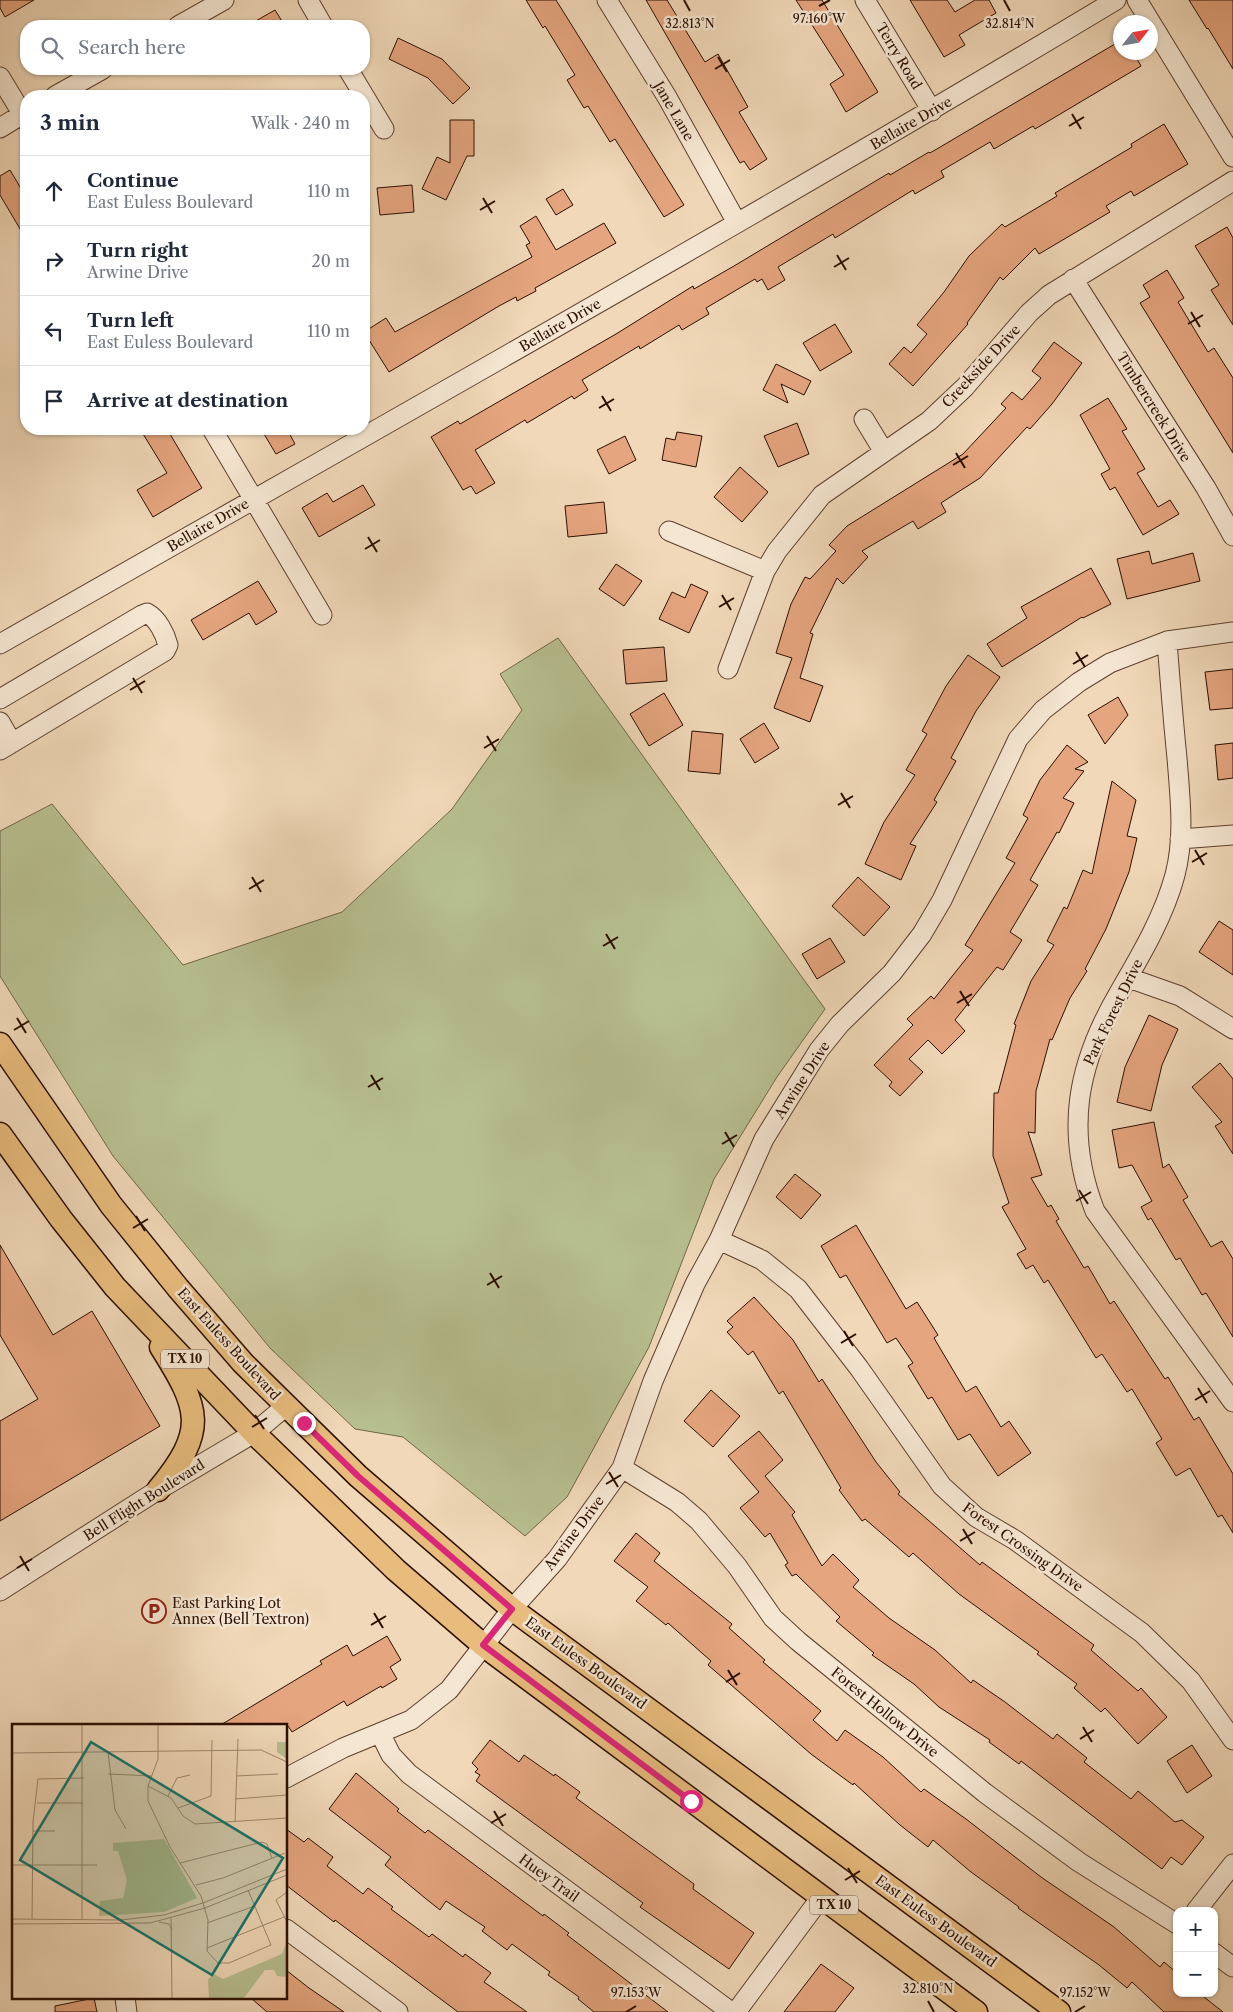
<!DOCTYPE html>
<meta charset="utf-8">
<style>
:root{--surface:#fff;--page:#f6f6f7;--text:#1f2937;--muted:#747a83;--line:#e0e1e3}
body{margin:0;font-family:"Libre Caslon Text",serif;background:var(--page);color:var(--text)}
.controls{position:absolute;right:15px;bottom:15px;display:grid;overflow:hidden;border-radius:10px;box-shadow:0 1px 4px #0004}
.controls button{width:45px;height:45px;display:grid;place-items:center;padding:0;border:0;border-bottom:1px solid var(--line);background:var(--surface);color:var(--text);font:25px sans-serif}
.compass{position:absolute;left:1113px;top:15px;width:45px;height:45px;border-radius:50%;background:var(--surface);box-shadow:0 1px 4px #0004;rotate:59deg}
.stop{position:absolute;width:15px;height:15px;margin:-11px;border:4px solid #db2777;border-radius:50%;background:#fff}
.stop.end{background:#db2777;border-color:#fff;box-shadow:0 1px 5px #0008}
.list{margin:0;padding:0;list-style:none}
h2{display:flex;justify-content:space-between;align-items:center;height:65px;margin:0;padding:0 20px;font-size:21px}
h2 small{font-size:16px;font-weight:400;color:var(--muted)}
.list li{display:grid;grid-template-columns:32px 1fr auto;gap:15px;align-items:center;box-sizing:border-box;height:70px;padding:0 20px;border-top:1px solid var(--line)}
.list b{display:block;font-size:19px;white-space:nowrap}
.list p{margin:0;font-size:16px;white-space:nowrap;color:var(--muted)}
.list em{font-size:16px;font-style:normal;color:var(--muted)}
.icon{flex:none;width:28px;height:28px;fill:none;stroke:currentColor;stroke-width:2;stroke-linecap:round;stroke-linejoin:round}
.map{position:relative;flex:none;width:1233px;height:2012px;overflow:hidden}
.search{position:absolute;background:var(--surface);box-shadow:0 1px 4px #0004;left:20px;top:20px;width:350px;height:55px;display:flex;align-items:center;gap:12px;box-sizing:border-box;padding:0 18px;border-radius:20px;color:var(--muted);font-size:19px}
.panel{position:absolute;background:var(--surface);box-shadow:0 1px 4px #0004;left:20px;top:90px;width:350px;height:345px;border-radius:20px}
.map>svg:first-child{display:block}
</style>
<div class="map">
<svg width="1233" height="2012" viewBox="0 0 1233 2012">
<rect width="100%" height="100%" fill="#f0d8b8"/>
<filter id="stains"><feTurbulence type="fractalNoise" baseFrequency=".004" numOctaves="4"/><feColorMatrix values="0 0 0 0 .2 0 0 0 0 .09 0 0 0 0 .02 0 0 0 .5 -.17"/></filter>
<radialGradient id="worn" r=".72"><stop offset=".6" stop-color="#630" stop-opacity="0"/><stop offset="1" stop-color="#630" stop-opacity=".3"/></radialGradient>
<path fill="#b7bf90" stroke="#716648" d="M558,638L825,1009L777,1077L714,1179L649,1347L567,1497L525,1536L403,1437L355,1429L270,1348L113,1156L0,976V831L52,804L183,965L342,912L452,809L522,710L500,674Z"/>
<path fill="#e5a57f" stroke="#2b0e00" d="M0,0H34L5,17L0,8Z
M526,0H556L684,205L664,217L615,139L610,142L588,106L584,108L567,80L575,75L545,26L543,28Z
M646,0H667L705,62L718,54L748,107L739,112L767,159L750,170L744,161L740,163Z
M796,0H822L878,92L846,112L830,84L844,75Z
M910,0H947L955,12L975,0H989L996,13L959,35L965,45L944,57Z
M1189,0H1233V69L1208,28L1207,29Z
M275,10L285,26H247Z
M398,38L442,59L470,88L453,104L428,78L389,59Z
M1120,41V52H1133L1141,66L1035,129L1033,126L994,149L990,142L941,171L944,177L915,194L913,190L835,238L833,234L778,267L785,280L768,290L762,279L757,282L755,279L706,308L709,314L682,330L679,325L640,349L639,346L582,380L588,390L574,399L572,396L527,423L525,420L475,450L495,483L476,494L471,486L463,490L431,437L458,421L460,424L616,334L693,286L694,289L734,266L889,173L890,175L929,152L930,153Z
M450,120H474V156H467L446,200L422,189L437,157L450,163Z
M1164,124L1188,164L1134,196L1131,191L1106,206L1110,212L1039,254L1035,248L1003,280L1000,277L967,323L968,324L913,386L889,364L904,347L911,353L927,334L917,325L944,292L969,256L1002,224L1005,227L1057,196L1055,193L1132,147L1131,144Z
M10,170L26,197V239L0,195V176Z
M412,185L414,212L380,215L377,188Z
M563,189L573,205L556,215L546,199Z
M536,216L556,250L604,223L616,243L535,288L536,291L517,301L516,297L499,306L389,372L364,332L386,318L395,332L532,257L526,245L530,243L520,226Z
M1227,227L1233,238V325L1211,290L1219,285L1195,246Z
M1167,270L1184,298L1178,302L1208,352L1214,348L1233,378V453L1140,303L1150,297L1143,285Z
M835,324L852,352L820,371L803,343Z
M1054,342L1082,363L1052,404L1030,429L1027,427L980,478L941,503L946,512L918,529L913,521L862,551L868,557L843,584L837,578L810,633L813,634L800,678L823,686L810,722L774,708L792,658L776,653L791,604L805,577L810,579L836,551L829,545L847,526L963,454L1006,408L1001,404L1012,392L1022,400L1041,378L1032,371Z
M776,364L811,381L804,395L781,384L788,403L763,390Z
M1108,398L1127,429L1122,431L1145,469L1137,473L1158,507L1170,500L1179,514L1143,535L1115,487L1110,490L1101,474L1110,469L1080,415Z
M797,423L809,454L778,467L764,436Z
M140,429H167L202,488L153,517L137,490L167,473Z
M261,429H287L295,444L276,454Z
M677,432L702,436L696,467L662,460L666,438L675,440Z
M625,436L636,460L609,474L597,450Z
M740,467L768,492L742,522L714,497Z
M363,485L375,505L319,537L302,508L327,493L333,502Z
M604,502L607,533L568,537L565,506Z
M1149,551L1152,564L1193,553L1200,581L1127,599L1117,559Z
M616,564L642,581L624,606L599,589Z
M1091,568L1111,604L1083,618L1082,617L1002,667L987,644L1027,618L1021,607Z
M258,581L277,612L256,625L249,613L203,640L191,620Z
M691,584L708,592L689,633L659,619L672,592L685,598Z
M664,647L667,681L626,684L623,650Z
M968,655L1000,677L976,711L951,758L956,761L934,800L937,802L910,844L916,846L901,880L865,864L884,822L915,775L906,770L927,734L922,731L946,686Z
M1233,669V708L1210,710L1205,672Z
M664,693L683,725L649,746L630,714Z
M1118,697L1128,715L1105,744L1088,715Z
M764,723L779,748L755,763L740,739Z
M692,731L723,734L720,774L688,771Z
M1233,743V778L1218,780L1215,745Z
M1067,745L1088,762L1075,769L1084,771L1063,798L1074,803L1059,833L1057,832L1030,880L1038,885L1010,932L1022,940L1003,970L997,967L955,1020L965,1031L942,1054L928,1040L909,1059L923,1072L900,1096L889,1086L892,1082L874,1065L913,1025L907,1019L931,996L934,999L973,950L965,945L1015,863L1006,858L1028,818L1023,815L1040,780Z
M1112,781L1136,800L1127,836L1137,838L1129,872L1106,929L1085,969L1087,971L1070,998L1052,1040L1050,1039L1036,1091L1035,1133L1028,1132L1042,1175L1031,1178L1048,1207L1051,1205L1059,1219L1056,1221L1084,1268L1088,1266L1110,1304L1114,1301L1165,1379L1168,1377L1194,1420L1199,1417L1233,1474V1533L1222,1515L1218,1517L1190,1468L1176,1476L1156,1443L1162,1439L1132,1389L1127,1392L1102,1354L1096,1358L1048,1280L1044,1283L1033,1265L1026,1269L1017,1254L1026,1249L1002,1207L1009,1203L993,1156L994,1093H998L1016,1025L1014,1024L1031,981L1054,945L1047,941L1064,907L1067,909L1083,870L1092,874Z
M858,877L890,907L864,936L832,906Z
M1219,921L1233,930V975L1199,952Z
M830,938L845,962L817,979L802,954Z
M1149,1015L1178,1029L1162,1065L1151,1111L1117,1102L1125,1067Z
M1220,1063L1233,1079V1154L1215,1126L1222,1122L1192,1087Z
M1154,1122L1163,1168L1169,1164L1188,1197L1183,1200L1211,1247L1222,1241L1233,1259V1337L1206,1293L1202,1295L1180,1258L1176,1260L1151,1218L1148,1220L1141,1207L1152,1201L1132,1165L1119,1168L1112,1130Z
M795,1174L821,1195L801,1219L776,1197Z
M856,1225L906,1309L917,1302L938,1335L934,1338L966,1392L976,1386L1001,1427L1009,1421L1031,1453L998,1476L970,1434L958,1440L932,1397L928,1399L908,1366L913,1363L896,1338L887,1343L846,1275L840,1278L821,1246Z
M0,1245L53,1335L92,1311L160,1426L0,1521V1421L38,1399L0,1335Z
M754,1297L793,1340L819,1382L822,1379L876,1462L900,1492L898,1494L980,1565L982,1562L1094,1645L1091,1650L1138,1691L1141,1688L1167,1717L1138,1744L1105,1708L1101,1712L1074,1688L1077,1684L1037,1654L1039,1652L959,1594L913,1553L909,1557L865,1519L862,1521L839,1490L841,1488L783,1391L779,1394L753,1351L748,1355L727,1332L733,1327L727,1321Z
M711,1390L740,1416L713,1447L684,1421Z
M759,1431L783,1460L765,1476L795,1512L792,1515L822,1566L833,1554L859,1580L853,1587L889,1618L935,1650L971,1683L973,1680L1005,1702L1053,1739L1057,1734L1087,1758L1084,1762L1131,1799L1138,1791L1175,1822L1182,1820L1204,1837L1182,1865L1171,1857L1162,1869L1021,1761L1019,1764L989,1742L990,1740L939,1707L914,1684L872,1655L874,1653L836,1621L840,1617L796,1574L792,1576L785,1565L788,1563L770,1533L765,1537L740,1508L759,1492L728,1456Z
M636,1533L660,1553L654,1561L732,1624L729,1628L765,1660L763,1662L821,1711L813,1720L837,1741L845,1730L883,1757L921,1792L924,1789L966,1819L1041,1877L1114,1927L1160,1967L1164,1962L1177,1973V1993H1199L1223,2012H1164L1132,1982L1127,1988L1099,1965L1018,1908L1019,1907L971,1872L933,1840L928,1847L900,1825L854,1783L853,1785L811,1754L708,1665L711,1661L668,1623L666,1625L636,1601L648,1587L614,1561Z
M387,1636L401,1660L390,1667L397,1679L382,1688L381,1686L347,1706L344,1701L292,1732L288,1726H219L322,1664L320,1661L347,1645L353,1656Z
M490,1740L519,1762L524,1755L554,1776L555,1774L580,1792L576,1798L694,1884L693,1889L754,1933L729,1969L640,1907L643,1903L476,1781L480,1775L475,1772L478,1769L472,1763Z
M1192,1745L1212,1776L1187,1793L1167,1761Z
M356,1773L399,1809L397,1811L425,1833L428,1830L543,1916L544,1914L569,1933L567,1935L668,2012H594L578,1999L579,1997L548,1975L550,1972L512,1944L507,1950L482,1931L485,1927L446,1901L440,1910L425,1898L385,1865L391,1857L329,1809Z
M286,1829L304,1842L308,1838L333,1857L327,1866L363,1894L368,1888L393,1907L391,1909L429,1937L432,1934L463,1957L465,1954L491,1973L484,1982L527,2012H458L335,1920L334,1922L286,1885Z
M821,1964L854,1988L835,2012H784Z
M286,1970L309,1988L344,2012H267L251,1998H286Z
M94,1998L97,2012H55V2006Z"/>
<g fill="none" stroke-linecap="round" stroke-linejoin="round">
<defs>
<path id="minor" d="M308,0L323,26
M607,0L667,97L737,223
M865,0L932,111
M1137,0L1233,157
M178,26L224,0
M348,69L384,129
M0,77L26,120
M55,96L103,69
M0,128L26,112
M1073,279L1206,488L1233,536
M864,419L884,452
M212,429L322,615
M669,531L765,571
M1167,641C1170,680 1173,719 1177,758C1180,797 1185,837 1175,875C1164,916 1141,955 1120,991C1077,1064 1064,1131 1095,1211L1233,1402
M0,644C373,431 748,221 1116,0
M728,669L765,571L777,551L822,495L929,421L965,387L1029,313L1049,295L1233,181
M0,699L142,615L147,613C158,619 165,634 168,645L165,651L0,750
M0,722L12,743
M1180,839L1233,835
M1129,978L1180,996L1233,1029
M719,1240L762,1260L798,1289L859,1368L942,1486L976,1517L1015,1540L1142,1633L1191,1681L1233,1740
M622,1468L677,1502L699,1521L737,1566L773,1618L798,1641L985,1793L1079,1862L1177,1924
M0,1591L158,1490L254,1433L286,1406
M380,1733L391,1755L409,1774L731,2012
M286,1778L343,1748L411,1720L449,1690L512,1609L557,1559L622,1468L653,1381L695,1284L719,1240L764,1139L819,1050L840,1024L892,973L922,934L942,900L1018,739L1043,710L1079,682L1110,663L1167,641L1233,632
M1196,1911L1233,1864
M286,1929L398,2012
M1214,1953L1233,1967
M125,1998L127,2012
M736,2012L822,1896"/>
<path id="major" d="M0,1044L111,1205L178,1288L243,1363L358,1476L512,1609L1059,2012
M0,1134L61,1219L115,1287L254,1433L396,1570L483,1645L976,2012
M158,1490C208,1430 200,1409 161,1347"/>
</defs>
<use href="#minor" stroke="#5c402e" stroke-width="21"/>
<use href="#major" stroke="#2b0e00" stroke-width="25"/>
<use href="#minor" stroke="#f5e6d1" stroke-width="19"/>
<use href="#major" stroke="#e8bc7c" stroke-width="22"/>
</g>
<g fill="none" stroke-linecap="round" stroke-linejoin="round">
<path stroke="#db2777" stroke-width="6" d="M304,1423L358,1476L512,1609L483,1645L691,1801"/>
</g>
<path fill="none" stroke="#2b0e00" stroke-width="2" d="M684,0L690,11M1004,0L1010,11M819,6L830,0M718,57L727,72M715,69L730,60M1072,114L1081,129M1069,126L1084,117M483,198L492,213M480,210L495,201M837,255L846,270M834,267L849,258M1191,312L1200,327M1188,324L1203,315M602,396L611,411M599,408L614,399M956,453L965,468M953,465L968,456M368,537L377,552M365,549L380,540M722,595L731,610M719,607L734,598M1076,652L1085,667M1073,664L1088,655M133,678L142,693M130,690L145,681M487,736L496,751M484,748L499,739M841,793L850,808M838,805L853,796M1195,850L1204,865M1192,862L1207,853M252,877L261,892M249,889L264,880M606,934L615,949M603,946L618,937M960,991L969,1006M957,1003L972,994M17,1018L26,1033M14,1030L29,1021M371,1075L380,1090M368,1087L383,1078M725,1132L734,1147M722,1144L737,1135M1079,1190L1088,1204M1076,1201L1091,1192M136,1216L145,1231M133,1228L148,1219M490,1273L499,1288M487,1285L502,1276M844,1331L853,1346M841,1343L856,1334M1198,1388L1207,1403M1195,1400L1210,1391M255,1415L264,1429M252,1427L267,1418M609,1472L618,1487M606,1484L621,1475M963,1529L972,1544M960,1541L975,1532M20,1556L29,1571M17,1568L32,1559M374,1613L383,1628M371,1625L386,1616M728,1670L737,1685M726,1682L740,1673M1083,1727L1092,1742M1080,1739L1094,1730M494,1811L503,1826M491,1823L506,1814M848,1868L857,1883M845,1880L860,1871M928,2001L934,2012M626,2012L636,2006M1075,2012L1085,2006"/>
<defs>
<symbol id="parking-ring" viewBox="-11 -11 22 22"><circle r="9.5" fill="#f5e6d1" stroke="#8f2418" stroke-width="1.5"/><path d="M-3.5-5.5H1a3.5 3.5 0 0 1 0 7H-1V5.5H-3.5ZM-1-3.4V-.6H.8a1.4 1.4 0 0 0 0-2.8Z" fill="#8f2418"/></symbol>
</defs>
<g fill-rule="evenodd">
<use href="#parking-ring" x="140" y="1597" width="28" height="28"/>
</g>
<g text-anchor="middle" stroke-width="5" stroke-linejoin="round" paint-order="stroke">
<g fill="#f5e6d1" stroke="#684f3f" stroke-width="1">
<rect x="161" y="1349.5" width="48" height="19" rx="4"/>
<rect x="810" y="1895.5" width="48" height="19" rx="4"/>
</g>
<g font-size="12" font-weight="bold" fill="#2b0e00">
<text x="185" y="1363">TX 10</text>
<text x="834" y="1909">TX 10</text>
</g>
<g font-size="14" fill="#2b0e00" stroke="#f5e6d1">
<text transform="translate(899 56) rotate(59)" y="5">Terry Road</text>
<text transform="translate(674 111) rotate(60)" y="5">Jane Lane</text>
<text transform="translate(911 123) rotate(-30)" y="5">Bellaire Drive</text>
<text transform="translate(560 325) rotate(-30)" y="5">Bellaire Drive</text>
<text transform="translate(981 366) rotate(-47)" y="5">Creekside Drive</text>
<text transform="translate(1154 407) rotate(58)" y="5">Timbercreek Drive</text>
<text transform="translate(208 525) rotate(-30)" y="5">Bellaire Drive</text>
<text transform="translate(1113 1012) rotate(-64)" y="5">Park Forest Drive</text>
<text transform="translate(802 1080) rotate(-57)" y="5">Arwine Drive</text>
<text transform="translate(229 1344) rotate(48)" y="5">East Euless Boulevard</text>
<text transform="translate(144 1500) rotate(-32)" y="5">Bell Flight Boulevard</text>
<text transform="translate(574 1533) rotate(-53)" y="5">Arwine Drive</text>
<text transform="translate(1023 1547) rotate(35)" y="5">Forest Crossing Drive</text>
<text transform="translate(586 1663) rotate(36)" y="5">East Euless Boulevard</text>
<text transform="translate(885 1712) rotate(39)" y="5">Forest Hollow Drive</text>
<text transform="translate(549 1878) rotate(36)" y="5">Huey Trail</text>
<text transform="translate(936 1921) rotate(36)" y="5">East Euless Boulevard</text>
</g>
<g font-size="14" fill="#2b0e00" stroke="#f5e6d1" text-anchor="start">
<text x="172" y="1608">East Parking Lot<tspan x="172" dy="16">Annex (Bell Textron)</tspan></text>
</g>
</g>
<g transform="translate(12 1724)">
<rect width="275" height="275" fill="#f0d8b8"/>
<path d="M265,18H275V35L265,28ZM152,115L185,174L152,188L87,192L88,177L111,174L115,156L106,127H101V119ZM275,217V253L265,252L262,246H253L232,274H197L196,255L202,250L211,255L270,230Z" fill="#b7bf90"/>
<path fill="none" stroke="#a1876e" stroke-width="1" d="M146,1V35L136,62V77L158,123L189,172L196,196L195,227L206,239H217L259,221L236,166M96,28L103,86L114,105M0,29L249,26L275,38M96,50L140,52M224,52L266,50M136,62L159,74L171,92L183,100L275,94M156,72L165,54L178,51M223,75L275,71M25,79H71M166,84L199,72L200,16M223,98L226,15M21,107H43M168,139L250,118L255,120L260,134M0,141H85M184,161L211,154L273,129M275,168L264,176L275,198M159,194L160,274M0,195L109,196L152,191L191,179L275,145M20,195L21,98L26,55L72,54M70,196V1M147,198L157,200L160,206M195,199L243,182M0,200L138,199L193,184L275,151M195,224L272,193"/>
<path fill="#0f766e" fill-opacity="0.15" stroke="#0f766e" stroke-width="2.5" d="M79,18L271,134L200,251L8,136Z"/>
<rect width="275" height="275" fill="none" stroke="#2b0e00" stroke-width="2.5"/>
</g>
<g font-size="12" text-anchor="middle" fill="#2b0e00" stroke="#f5e6d1" stroke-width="5" stroke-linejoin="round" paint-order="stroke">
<text x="819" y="23">97.160°W</text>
<text x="1010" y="28">32.814°N</text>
<text x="690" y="28">32.813°N</text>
<text x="928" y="1993">32.810°N</text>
<text x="636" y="1997">97.153°W</text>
<text x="1085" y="1997">97.152°W</text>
</g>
<rect width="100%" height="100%" filter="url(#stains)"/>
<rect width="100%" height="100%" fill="url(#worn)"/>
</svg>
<div class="controls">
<button>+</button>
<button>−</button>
</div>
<svg class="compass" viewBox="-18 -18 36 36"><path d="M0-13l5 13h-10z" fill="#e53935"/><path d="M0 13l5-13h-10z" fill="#747a83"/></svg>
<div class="stop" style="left:691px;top:1801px"></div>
<div class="stop end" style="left:304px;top:1423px"></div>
<div class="search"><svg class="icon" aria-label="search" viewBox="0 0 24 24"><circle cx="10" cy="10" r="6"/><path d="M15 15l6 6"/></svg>Search here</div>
<section class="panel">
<h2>3 min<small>Walk · 240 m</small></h2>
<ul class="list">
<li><svg class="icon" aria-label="ahead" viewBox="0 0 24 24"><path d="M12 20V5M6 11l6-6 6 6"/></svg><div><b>Continue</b><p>East Euless Boulevard</p></div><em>110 m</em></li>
<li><svg class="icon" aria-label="right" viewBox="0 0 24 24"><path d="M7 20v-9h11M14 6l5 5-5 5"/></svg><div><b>Turn right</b><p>Arwine Drive</p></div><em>20 m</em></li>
<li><svg class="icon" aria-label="left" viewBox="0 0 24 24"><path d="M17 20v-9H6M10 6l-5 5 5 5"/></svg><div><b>Turn left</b><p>East Euless Boulevard</p></div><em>110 m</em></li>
<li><svg class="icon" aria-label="arrive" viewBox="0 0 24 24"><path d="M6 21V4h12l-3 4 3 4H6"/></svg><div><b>Arrive at destination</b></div></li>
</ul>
</section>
</div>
